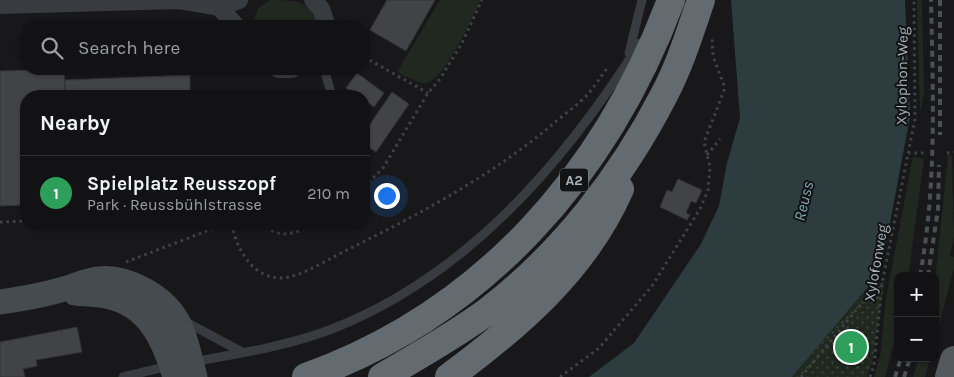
<!DOCTYPE html>
<meta charset="utf-8">
<style>
:root{--surface:#121214;--page:#1f2022;--text:#f1f3f6;--muted:#9c9ea0;--line:#313234;--accent:#f77c33}
body{margin:0;font-family:Karla,sans-serif;background:var(--page);color:var(--text)}
.controls{position:absolute;right:15px;bottom:15px;display:grid;overflow:hidden;border-radius:10px;box-shadow:0 1px 4px #0004}
.controls button{width:45px;height:45px;display:grid;place-items:center;padding:0;border:0;border-bottom:1px solid var(--line);background:var(--surface);color:var(--text);font:25px sans-serif}
.you{position:absolute;left:386px;top:195px;width:18px;height:18px;margin:-12px;border:4px solid #fff;border-radius:50%;background:#1a73e8;box-shadow:0 0 0 8px #1a73e833}
.badge{display:grid;place-items:center;width:32px;height:32px;border-radius:50%;background:var(--accent);color:#fff;font-size:16px;font-weight:700}
.pin{position:absolute;translate:-50% -50%;border:2px solid #fff;box-shadow:0 1px 5px #0006}
.list{margin:0;padding:0;list-style:none}
h2{display:flex;justify-content:space-between;align-items:center;height:65px;margin:0;padding:0 20px;font-size:21px}
h2 small{font-size:16px;font-weight:400;color:var(--muted)}
.list li{display:grid;grid-template-columns:32px 1fr auto;gap:15px;align-items:center;box-sizing:border-box;height:75px;padding:0 20px;border-top:1px solid var(--line)}
.list b{display:block;font-size:19px;white-space:nowrap}
.list p{margin:0;font-size:16px;white-space:nowrap;color:var(--muted)}
.list em{font-size:16px;font-style:normal;color:var(--muted)}
.icon{flex:none;width:28px;height:28px;fill:none;stroke:currentColor;stroke-width:2;stroke-linecap:round;stroke-linejoin:round}
.map{position:relative;flex:none;width:954px;height:377px;overflow:hidden}
.search{position:absolute;background:var(--surface);box-shadow:0 1px 4px #0004;left:20px;top:20px;width:350px;height:55px;display:flex;align-items:center;gap:12px;box-sizing:border-box;padding:0 18px;border-radius:20px;color:var(--muted);font-size:19px}
.panel{position:absolute;background:var(--surface);box-shadow:0 1px 4px #0004;left:20px;top:90px;width:350px;height:140px;border-radius:20px}
.map>svg:first-child{display:block}
</style>
<div class="map">
<svg width="954" height="377" viewBox="0 0 954 377">
<defs>
<pattern id="park-dots" width="8" height="8" patternUnits="userSpaceOnUse" patternTransform="scale(1.25)"><rect width="8" height="8" fill="#20281f"/><path d="M2 2h.1M6 6h.1" fill="none" stroke="#3e453d" stroke-width="1.8" stroke-linecap="round"/></pattern>
</defs>
<rect width="100%" height="100%" fill="#18181a"/>
<path fill="#20281f" d="M270,0C295,0 311,0 317,26H252L258,9Z
M440,0H481C473,16 444,81 426,83C416,83 406,76 397,72Z
M917,0H922L924,94L920,113Z
M948,155H952L954,237L950,256L954,257V267L935,341V281Z
M913,156L924,159L910,263L908,276H898V329L886,373L885,377H874L881,352L885,304Z
M919,358H930L925,377H913Z"/>
<path fill="url(#park-dots)" d="M873,281L884,283L872,363L867,377H792Z"/>
<path fill="#2d3c3e" d="M731,0H905L910,117L883,260L873,281L792,377H589L634,343L701,244L719,206L727,163L740,118Z"/>
<path fill="#414347" stroke="#313336" d="M435,0L406,51L370,30L387,0Z
M22,31H26V51H23Z
M64,69L65,96H26V205L0,206V71Z
M357,73L384,93L374,107L364,100V96H358L346,88Z
M190,75V96H65V80Z
M254,91H264V96H254Z
M392,92L409,104L376,152L364,144V133Z
M678,179L702,190L696,203L691,201L686,213L690,215L687,220L660,207L667,190L672,192Z
M77,327L82,352L36,360L37,366L23,369L25,377H0V342Z"/>
<g fill="none" stroke-linecap="round" stroke-linejoin="round">
<path stroke="#3e4346" stroke-width="3" stroke-dasharray="2.5 4" stroke-linecap="butt" d="M364,57L428,93
M908,153H924
M947,153L954,152
M707,155L720,139
M364,187L383,168L428,93L440,79L462,43L482,0
M0,222L26,221
M232,224C236,248 252,278 281,278C300,278 330,258 347,250C420,214 491,176 553,124C564,114 578,105 588,94C595,86 601,76 608,67
M260,224C281,239 292,235 314,224
M126,262L225,224
M560,377L599,348L652,286L700,209L708,190L710,167L704,142L725,88L713,56L712,36
M801,377L857,309L881,285
M870,377L874,365L882,284L915,119L914,0"/>
<path stroke="#383b3f" stroke-width="9" d="M629,53L642,0
M324,69L332,96
M186,322L240,351
M192,362C238,354 287,346 332,329C467,276 564,163 640,43
M123,377L169,366"/>
<path stroke="#383b3f" stroke-width="18" d="M313,0L321,9L327,26
M0,5L178,0L219,7L239,0
M219,7L236,26
M278,69H292"/>
<path stroke="#464b4f" stroke-width="25" d="M75,293C85,294 96,294 106,296C148,304 164,339 175,377
M0,302C20,299 41,296 60,290C73,287 84,281 97,279C126,275 164,296 178,322C187,339 190,359 195,377"/>
<path stroke="#54595e" stroke-width="28" d="M949,377L954,360"/>
<path stroke="#646b70" stroke-width="28" d="M306,377C484,313 606,174 671,0
M382,377C418,356 454,336 488,311C561,255 622,177 664,95C680,65 690,32 701,0
M449,377C518,326 585,269 620,189"/>
<path stroke="#4b5054" stroke-width="4" stroke-dasharray="6 5" stroke-linecap="butt" d="M940,0V135
M920,276C937,184 933,92 931,0
M928,276L938,209L939,165
M895,377L901,358
M904,377L910,358"/>
</g>
<g text-anchor="middle" stroke-width="4" stroke-linejoin="round" paint-order="stroke">
<rect fill="#121315" stroke="#7c8388" stroke-width="1" x="560" y="168.5" width="28" height="23" rx="4"/>
<g font-size="14" font-weight="bold" fill="#a9b3ba">
<text x="574" y="185">A2</text>
</g>
<g font-size="15" fill="#a9b3ba" stroke="#121315">
<text transform="translate(902 76) rotate(-89)" y="5">Xylophon-Weg</text>
<text transform="translate(876 263) rotate(-80)" y="5">Xylofonweg</text>
</g>
<g font-size="16" font-style="italic" fill="#80acb5" stroke="#121315">
<text transform="translate(803 201) rotate(-77)" y="6">Reuss</text>
</g>
</g>
</svg>
<div class="controls">
<button>+</button>
<button>−</button>
</div>
<div class="you"></div>
<div class="pin badge" style="left:851px;top:347px;background:#2e9e5b">1</div>
<div class="search"><svg class="icon" aria-label="search" viewBox="0 0 24 24"><circle cx="10" cy="10" r="6"/><path d="M15 15l6 6"/></svg>Search here</div>
<section class="panel">
<h2>Nearby<small></small></h2>
<ul class="list">
<li><span class="badge" style="background:#2e9e5b">1</span><div><b>Spielplatz Reusszopf</b><p>Park · Reussbühlstrasse</p></div><em>210 m</em></li>
</ul>
</section>
</div>
